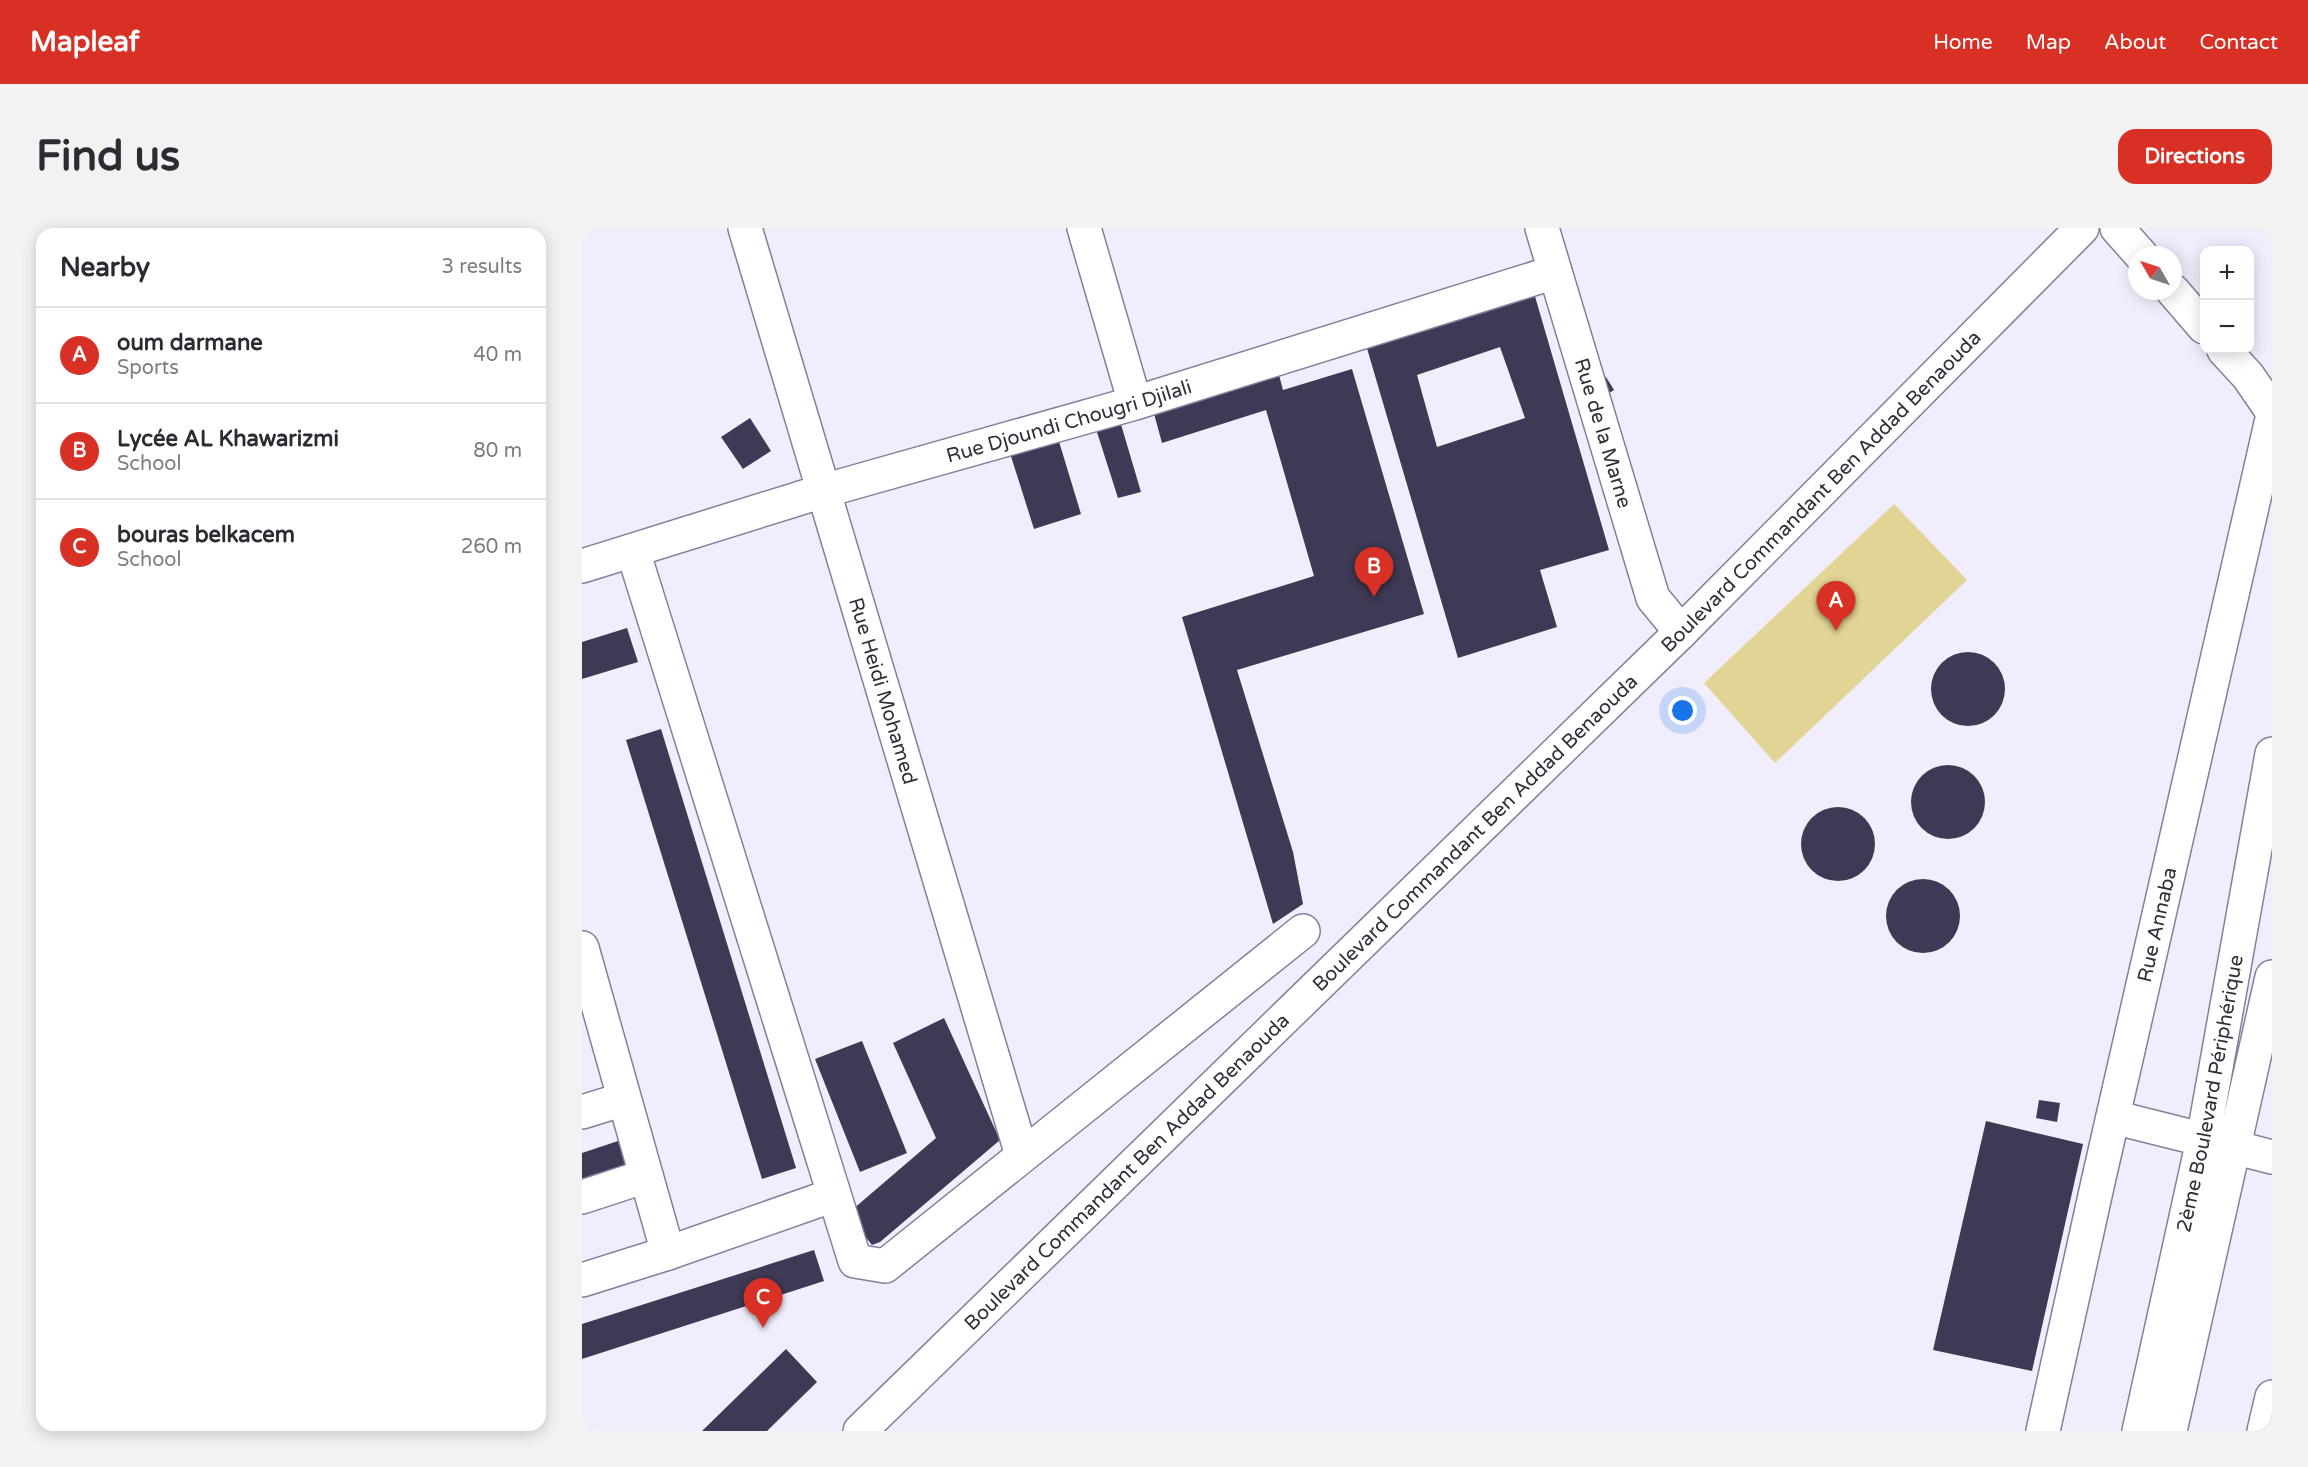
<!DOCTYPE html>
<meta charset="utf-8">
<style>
:root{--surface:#fff;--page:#f2f2f3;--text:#2b2b33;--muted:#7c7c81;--line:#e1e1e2;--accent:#d93025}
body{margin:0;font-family:"Varela Round",sans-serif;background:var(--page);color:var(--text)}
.controls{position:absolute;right:18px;top:18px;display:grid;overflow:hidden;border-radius:12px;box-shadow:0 3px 15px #0003}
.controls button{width:54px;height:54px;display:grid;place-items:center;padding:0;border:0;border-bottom:2px solid var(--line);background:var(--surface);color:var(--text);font:30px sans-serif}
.compass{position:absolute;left:1546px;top:18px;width:54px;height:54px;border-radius:50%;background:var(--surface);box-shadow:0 3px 15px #0003;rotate:309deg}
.you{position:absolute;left:1101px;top:483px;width:21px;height:21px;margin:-15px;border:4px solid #fff;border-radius:50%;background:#1a73e8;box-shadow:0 0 0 9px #1a73e833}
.badge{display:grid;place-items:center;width:39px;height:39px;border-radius:50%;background:var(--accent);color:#fff;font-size:20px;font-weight:700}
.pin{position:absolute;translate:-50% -50px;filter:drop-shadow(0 2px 3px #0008)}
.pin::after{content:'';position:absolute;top:32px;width:21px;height:18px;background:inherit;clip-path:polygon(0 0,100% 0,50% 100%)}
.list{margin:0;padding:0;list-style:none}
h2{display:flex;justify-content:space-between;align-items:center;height:78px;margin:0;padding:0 24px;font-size:26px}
h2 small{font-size:20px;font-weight:400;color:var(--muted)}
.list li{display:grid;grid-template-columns:39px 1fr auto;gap:18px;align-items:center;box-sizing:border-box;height:96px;padding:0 24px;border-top:2px solid var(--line)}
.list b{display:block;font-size:22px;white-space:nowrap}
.list p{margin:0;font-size:20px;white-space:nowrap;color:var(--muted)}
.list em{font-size:20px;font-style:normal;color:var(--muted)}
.map{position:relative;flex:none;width:1690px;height:1203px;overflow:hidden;border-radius:18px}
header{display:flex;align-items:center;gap:36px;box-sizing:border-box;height:84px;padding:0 30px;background:var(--accent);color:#fff}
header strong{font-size:28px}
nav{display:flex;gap:33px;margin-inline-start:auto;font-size:21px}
.intro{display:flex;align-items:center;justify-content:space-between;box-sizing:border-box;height:144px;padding:0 36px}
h1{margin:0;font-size:42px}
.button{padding:15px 27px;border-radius:18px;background:var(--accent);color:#fff;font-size:21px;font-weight:700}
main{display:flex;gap:36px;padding:0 36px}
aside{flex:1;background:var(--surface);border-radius:18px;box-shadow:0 3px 15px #0003}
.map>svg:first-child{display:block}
</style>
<header>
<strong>Mapleaf</strong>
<nav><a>Home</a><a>Map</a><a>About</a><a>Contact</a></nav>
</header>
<div class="intro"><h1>Find us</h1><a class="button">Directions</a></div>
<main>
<aside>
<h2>Nearby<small>3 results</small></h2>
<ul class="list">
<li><span class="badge">A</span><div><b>oum darmane</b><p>Sports</p></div><em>40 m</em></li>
<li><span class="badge">B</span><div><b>Lycée AL Khawarizmi</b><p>School</p></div><em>80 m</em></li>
<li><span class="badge">C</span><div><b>bouras belkacem</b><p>School</p></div><em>260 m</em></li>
</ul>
</aside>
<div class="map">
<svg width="1690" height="1203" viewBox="0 0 1690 1203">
<rect width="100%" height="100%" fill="#f0eefc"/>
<path fill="#e2d495" d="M1312,276L1385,352L1193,535L1122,455Z"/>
<path fill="#3e3954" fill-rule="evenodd" d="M952,65L1027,322L958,342L975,399L876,430L784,117ZM918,119L943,190L855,219L835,147Z
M770,141L842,386L655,442L711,624L721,676L691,696L600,389L732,348L684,182L580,215L571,182L696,143L701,162Z
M1024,149L1032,162L1019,170L1011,157Z
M168,190L189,223L161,241L139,209Z
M538,193L559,264L536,270L514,201Z
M475,207L499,286L452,301L427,222Z
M45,400L56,434L0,451V414Z
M1349 461a37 37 0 1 1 74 0a37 37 0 1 1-74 0Z
M79,501L214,940L180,951L44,512Z
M1329 574a37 37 0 1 1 74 0a37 37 0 1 1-74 0Z
M1219 616a37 37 0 1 1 74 0a37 37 0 1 1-74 0Z
M1304 688a37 37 0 1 1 74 0a37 37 0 1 1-74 0Z
M362,790L418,912L298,1014L290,1017L281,1006L270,982L354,910L311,815Z
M280,813L325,925L278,944L233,831Z
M1457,872L1478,875L1475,894L1454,890Z
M1404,893L1501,916L1450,1143L1351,1122Z
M36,913L47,945L0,960V925Z
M232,1022L242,1053L0,1131V1096Z
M204,1121L235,1154L185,1203H120Z"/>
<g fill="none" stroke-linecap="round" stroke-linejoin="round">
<defs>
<g id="street">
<path id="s1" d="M163,0L440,927"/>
<path d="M502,0L553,175"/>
<path id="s2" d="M960,0L1071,370L1099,404"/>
<path d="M51,323L273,1033L303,1038L721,703"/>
<path id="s3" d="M0,338L241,263L553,175L973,44"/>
<path d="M0,720L86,1025"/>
<path d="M0,884L42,871"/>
<path d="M1651,919L1690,929"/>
<path d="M0,969L64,948"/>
<path d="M0,1052L86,1025L252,967"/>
<path id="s4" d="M1461,1203L1516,954L1690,191"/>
<path d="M1682,1203L1690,1169"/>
</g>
<g id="secondary">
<path d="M1535,0L1559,27"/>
<path d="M1591,63L1622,99"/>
<path d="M1642,122L1666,148L1690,183"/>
<path id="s5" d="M278,1203L1099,404L1500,0"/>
</g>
<g id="primary">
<path d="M1531,889L1643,917"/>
<path id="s6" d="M1557,1203L1621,912L1690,526"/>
<path d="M1588,1203L1690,749"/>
</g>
</defs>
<use href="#street" stroke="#837f9d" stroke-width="36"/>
<use href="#secondary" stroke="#837f9d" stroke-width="36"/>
<use href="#primary" stroke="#837f9d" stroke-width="36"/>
<use href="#street" stroke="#fff" stroke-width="33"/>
<use href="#secondary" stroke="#fff" stroke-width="33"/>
<use href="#primary" stroke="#fff" stroke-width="33"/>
</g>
<g text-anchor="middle" stroke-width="6" stroke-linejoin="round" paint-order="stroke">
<g font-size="20" fill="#302e3b" stroke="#f0eefc">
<text dy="7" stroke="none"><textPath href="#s3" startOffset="508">Rue Djoundi Chougri Djilali</textPath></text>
<text dy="7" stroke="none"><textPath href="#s2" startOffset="214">Rue de la Marne</textPath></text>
<text dy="7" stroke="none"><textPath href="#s5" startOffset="1344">Boulevard Commandant Ben Addad Benaouda</textPath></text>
<text dy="7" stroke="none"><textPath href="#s1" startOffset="483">Rue Heidi Mohamed</textPath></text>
<text dy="7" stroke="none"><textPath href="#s5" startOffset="858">Boulevard Commandant Ben Addad Benaouda</textPath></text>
<text dy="7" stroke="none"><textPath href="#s4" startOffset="519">Rue Annaba</textPath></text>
<text dy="7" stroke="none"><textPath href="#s6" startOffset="345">2ème Boulevard Périphérique</textPath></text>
<text dy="7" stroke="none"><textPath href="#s5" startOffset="372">Boulevard Commandant Ben Addad Benaouda</textPath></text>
</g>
</g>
</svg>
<div class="controls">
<button>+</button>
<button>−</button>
</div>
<svg class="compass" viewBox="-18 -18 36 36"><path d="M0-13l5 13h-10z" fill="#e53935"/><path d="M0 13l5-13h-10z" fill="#7c7c81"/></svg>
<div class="you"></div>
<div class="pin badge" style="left:1254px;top:403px">A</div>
<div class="pin badge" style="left:792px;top:369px">B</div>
<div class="pin badge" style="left:181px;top:1100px">C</div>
</div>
</main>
